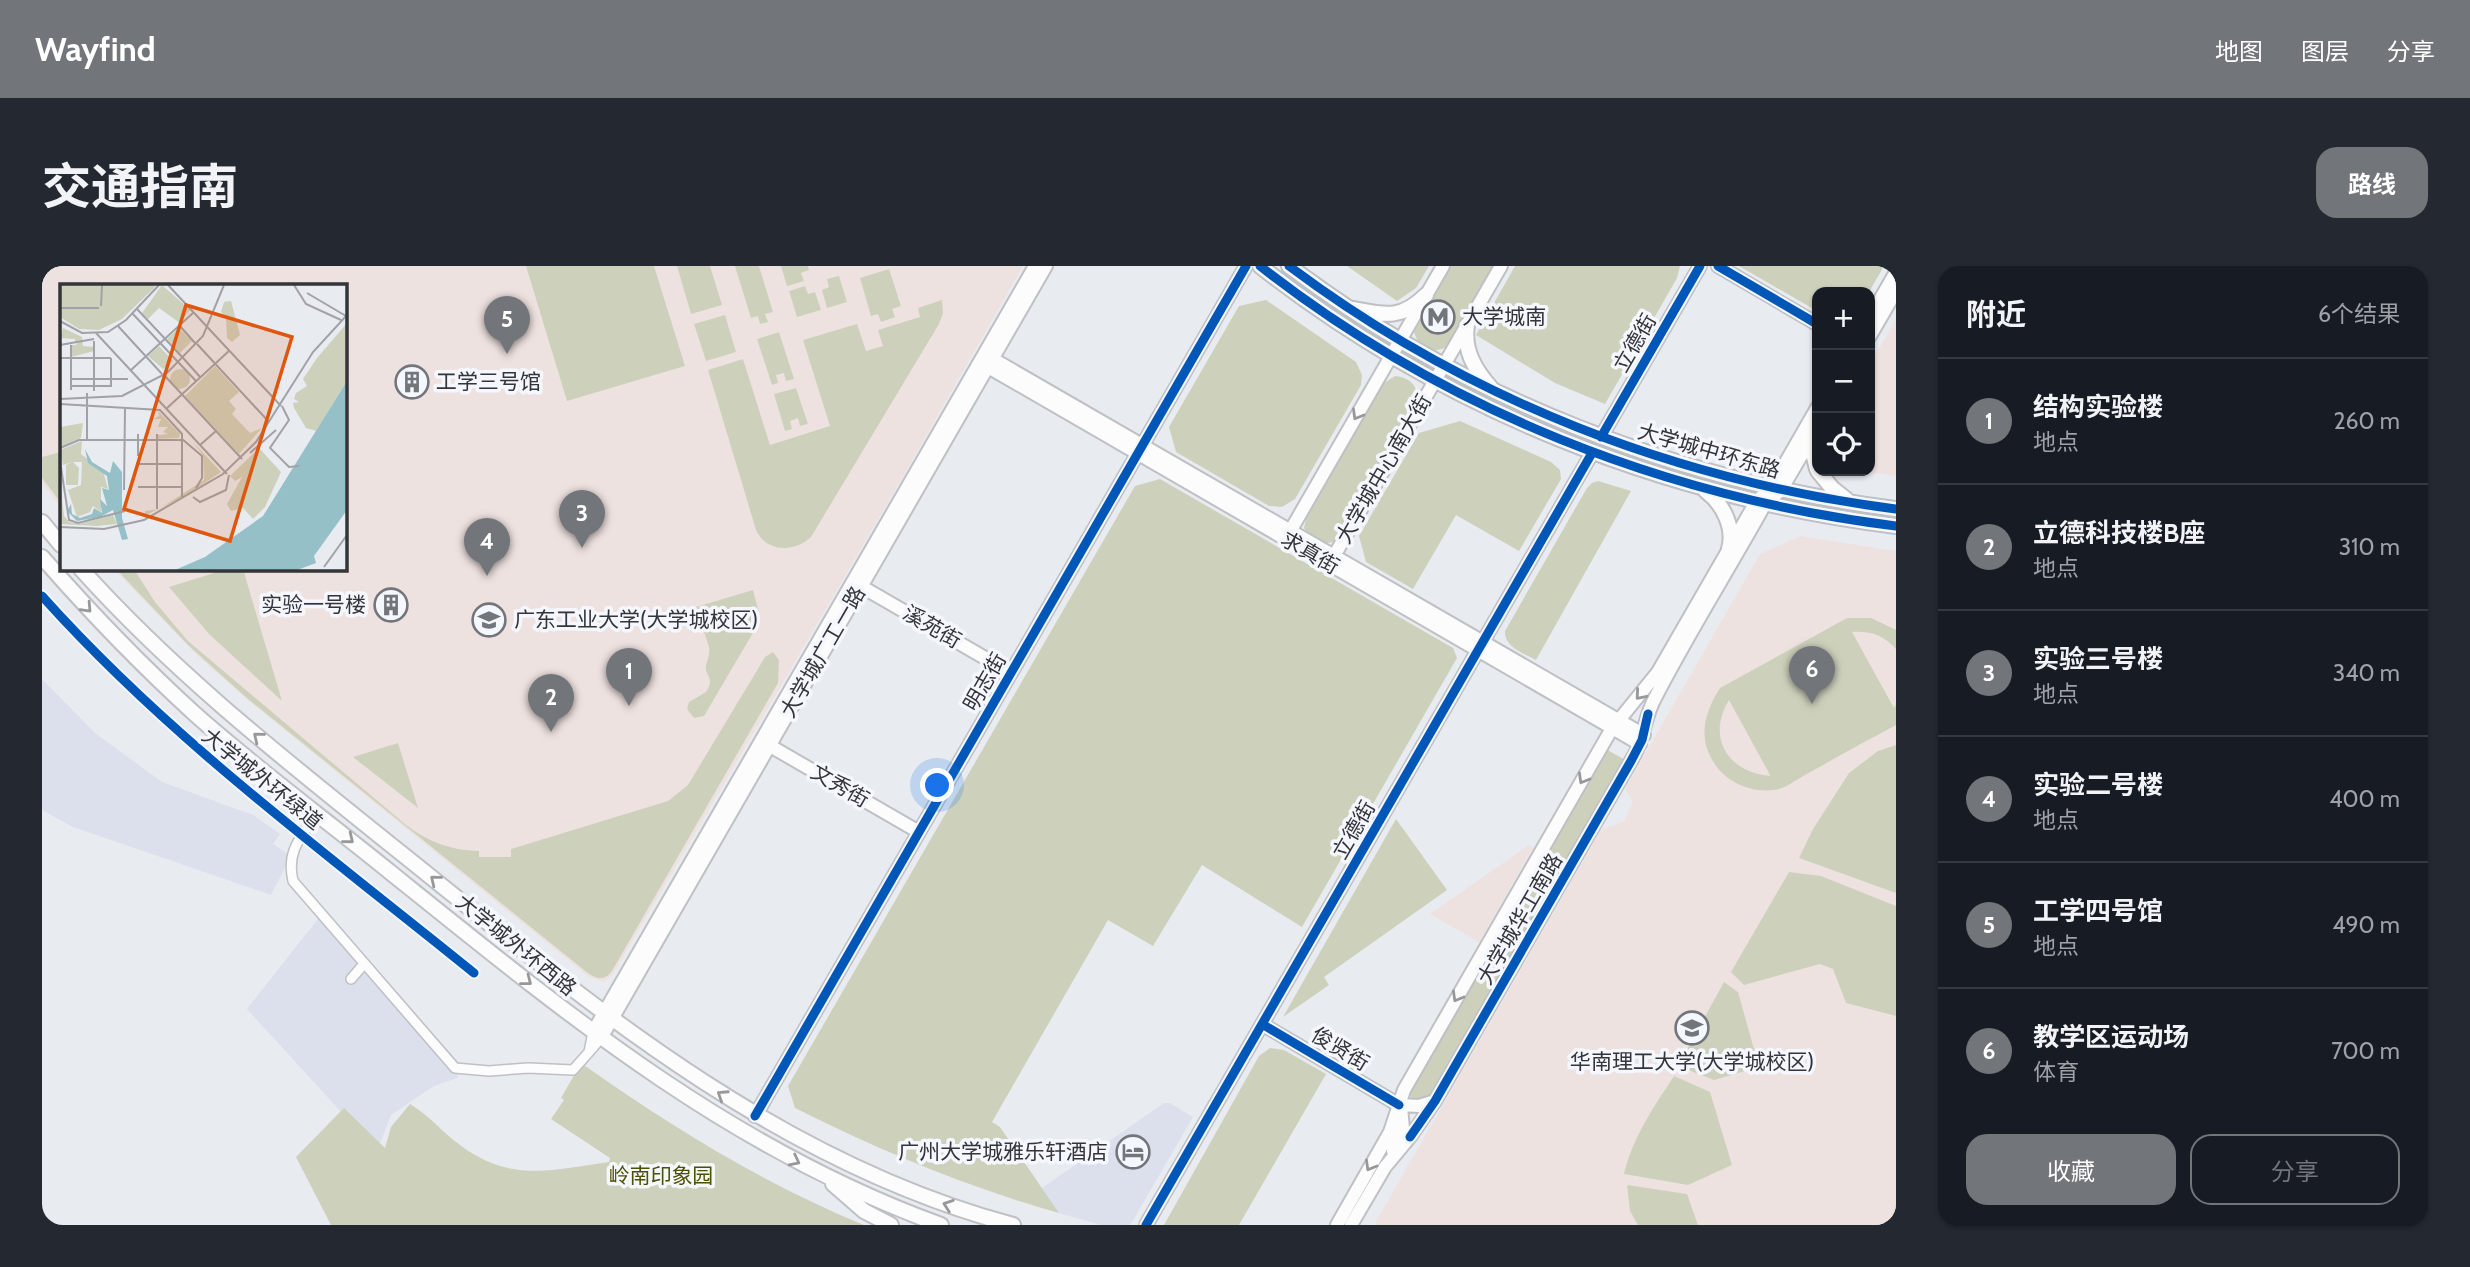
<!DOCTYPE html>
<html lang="zh">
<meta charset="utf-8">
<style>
:root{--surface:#171b24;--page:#242831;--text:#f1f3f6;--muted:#9ea1a6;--line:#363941;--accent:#727579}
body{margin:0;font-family:Cabin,"Noto Sans SC",sans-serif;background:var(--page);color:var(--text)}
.controls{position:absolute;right:21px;top:21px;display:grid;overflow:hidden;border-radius:14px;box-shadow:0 2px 5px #0004}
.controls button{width:63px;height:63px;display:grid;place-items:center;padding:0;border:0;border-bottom:2px solid var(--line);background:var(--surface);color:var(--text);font:35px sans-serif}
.you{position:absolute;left:896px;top:520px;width:24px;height:24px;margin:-18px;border:5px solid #fff;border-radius:50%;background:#1a73e8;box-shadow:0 0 0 10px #1a73e833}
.badge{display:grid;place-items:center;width:46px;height:46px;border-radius:50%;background:var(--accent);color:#fff;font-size:23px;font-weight:700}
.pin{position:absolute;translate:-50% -58px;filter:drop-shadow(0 2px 4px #0008)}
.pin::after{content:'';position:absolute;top:37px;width:24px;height:21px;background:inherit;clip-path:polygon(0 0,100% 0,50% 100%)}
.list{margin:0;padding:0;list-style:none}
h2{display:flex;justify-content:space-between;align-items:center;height:91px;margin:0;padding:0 28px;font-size:30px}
h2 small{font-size:23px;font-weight:400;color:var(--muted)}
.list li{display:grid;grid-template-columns:46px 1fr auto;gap:21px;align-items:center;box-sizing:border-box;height:126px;padding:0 28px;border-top:2px solid var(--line)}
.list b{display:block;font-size:26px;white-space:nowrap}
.list p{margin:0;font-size:23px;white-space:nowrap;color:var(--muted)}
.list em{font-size:23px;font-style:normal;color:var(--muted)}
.actions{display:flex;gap:14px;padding:21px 28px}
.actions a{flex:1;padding:16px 0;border:2px solid var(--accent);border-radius:21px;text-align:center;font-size:24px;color:var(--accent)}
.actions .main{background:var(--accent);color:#fff}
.icon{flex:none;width:38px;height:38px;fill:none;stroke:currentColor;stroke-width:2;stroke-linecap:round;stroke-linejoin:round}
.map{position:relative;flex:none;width:1854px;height:959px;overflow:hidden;border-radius:21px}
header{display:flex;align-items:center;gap:42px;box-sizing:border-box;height:98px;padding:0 35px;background:var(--accent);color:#fff}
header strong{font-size:33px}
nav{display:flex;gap:38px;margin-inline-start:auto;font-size:24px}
.intro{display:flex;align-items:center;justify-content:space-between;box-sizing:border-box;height:168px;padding:0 42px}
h1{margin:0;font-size:49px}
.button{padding:18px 32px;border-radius:21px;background:var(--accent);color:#fff;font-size:24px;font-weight:700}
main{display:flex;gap:42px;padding:0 42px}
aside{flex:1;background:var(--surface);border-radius:21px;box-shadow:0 2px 5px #0004}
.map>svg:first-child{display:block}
</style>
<header>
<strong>Wayfind</strong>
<nav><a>地图</a><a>图层</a><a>分享</a></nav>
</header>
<div class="intro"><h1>交通指南</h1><a class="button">路线</a></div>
<main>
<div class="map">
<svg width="1854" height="959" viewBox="0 0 1854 959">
<rect width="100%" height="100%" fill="#e8ebf0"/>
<path fill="#dbe0ec" d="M0,413L53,467L120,516L211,549L238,568L231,578L249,590L229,629L31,561L0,544Z
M283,644L419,799L415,812L392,820L349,849L335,885L205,743Z
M1122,837H1128L1151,851L1090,956L1087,959H1059L1017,947L1000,922Z"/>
<path fill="#eee2e0" d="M0,0H981L859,214L570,710L562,716L547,711L202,431L157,391L71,303H303V19H19V242L0,217Z
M1854,53V210L1820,205H1828V98Z
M1758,270L1854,285V959H1332L1559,564L1582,555L1591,536L1583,523L1718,288Z
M1487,579L1491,582L1437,676L1388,648Z"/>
<path fill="#cdd1bc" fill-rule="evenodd" d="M484,0H612L643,100L525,135Z
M635,0H668L680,39L649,48Z
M693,0H717L731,46L723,48L726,56L718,58L716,50L709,52Z
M739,0H766L767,4L759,7L762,15L745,20Z
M1305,0H1387L1374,22L1355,35Z
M1409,0H1453L1408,78C1397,88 1387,84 1376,76L1372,66Z
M1473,0H1638L1635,12L1563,138L1513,117L1434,69Z
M1697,0H1842L1827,26H1775V45Z
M847,3L859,40L850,43L853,51L839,56L836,48L829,50L818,12Z
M797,10L805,36L785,42L780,24L787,21L785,13Z
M763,20L766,28L773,26L779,44L755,51L747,25Z
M900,34L901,47L897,58L769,271C752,287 724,286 714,264L666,104L701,93L728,179L788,160L761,74L815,58L824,85L841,80L836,64L878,51L876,42Z
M1224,34L1314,96L1320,109L1319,119L1253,233L1240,241L1227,240L1134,186L1127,161L1197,40Z
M683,49L694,86L664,95L652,58Z
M737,66L752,113L744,115L742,107L734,109L736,117L730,119L715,73Z
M1353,110C1368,111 1379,122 1374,137L1294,275L1283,278L1267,270L1262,262L1264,253L1342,117Z
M754,122L766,158L758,160L756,152L748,155L750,163L743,165L732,128Z
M1418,155L1509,196L1518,204L1519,213L1477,285L1414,249L1371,323L1324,296L1317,270L1377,167Z
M19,186V237L0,212V191Z
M1118,213L1411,382L1415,392L1260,661L1160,599L1111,680L1066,654L950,856L958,861L1017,947C925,921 839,885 753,842L746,820L1093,220Z
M1556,215L1589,225L1494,394C1481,387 1462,381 1463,365L1545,222L1550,217Z
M74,303H92L113,336L146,375L364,559C387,576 408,584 437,585V591H469V583L626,535L646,519L723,391L731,386L737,394L736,417L570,705C563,714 557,714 547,708L206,433L147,380Z
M185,303H201L240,435L167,368L127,321Z
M711,324L717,347L715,360L662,450L652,452L645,443L647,436L664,426C674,411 662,410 664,399C666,392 668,388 667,381L654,341Z
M1805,352H1829L1854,364V383C1841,369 1829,365 1810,366L1852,442L1854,439V459C1824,475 1795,491 1765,508C1755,513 1743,523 1732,524C1707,527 1681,515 1669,492C1656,468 1664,444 1678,422ZM1687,434L1728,509V510C1686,506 1664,472 1687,434Z
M356,477L376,542L311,491Z
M1854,479V627L1757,592L1771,563L1807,507L1836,485Z
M1562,482L1585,495L1394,825L1382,835L1369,834L1367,821Z
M1354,553L1405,624L1282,711L1287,719L1241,751Z
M1747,606L1779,610L1854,640V750L1804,737L1791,703L1778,698L1702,719L1689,706Z
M1682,716L1696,726L1717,801L1672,814L1636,800Z
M1228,782L1242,784L1284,808L1197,959H1122L1217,790Z
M539,797C628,860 720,917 822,959H289L254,891L302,842L343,882L349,861L368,838C387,849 400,866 418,879C469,917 509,904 567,896L568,892L509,853L522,834L519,832Z
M1632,810L1668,826L1690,899L1646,919L1582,908C1591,871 1611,842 1632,810Z
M1585,919L1645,928L1656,959H1596L1588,945Z"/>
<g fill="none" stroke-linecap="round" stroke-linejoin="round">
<defs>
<path id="street" d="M275,547C259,571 244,585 251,615L413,802L447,805L486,802L531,804L547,786
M309,713L322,698
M551,766L547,786L559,772"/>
<path id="secondary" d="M1676,0L1775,58
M1828,51L1854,6
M1828,70L1854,25
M944,89L1602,469
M941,98L1598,478
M1559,171L1658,0
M1246,269L1401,0
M1288,297L1459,0
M815,318L969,407
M723,477L877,566
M1220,758L1357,839L1377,840L1393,835
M551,766L993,0
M559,772L1004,0
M713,850L1204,0
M1351,885L1361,862L1359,842
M1104,959L1550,187
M1295,959L1348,866L1362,824L1569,464L1616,406L1714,236L1729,222L1775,142
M1309,959L1343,901L1368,871L1393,835L1593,488C1602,470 1603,450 1613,432C1647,366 1687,303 1723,238L1739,224L1772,168"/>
<path id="primary" d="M1218,0C1402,144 1622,231 1854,260
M1247,0C1424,133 1634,215 1854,243
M1312,43C1343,49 1359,54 1384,29
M1425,59C1421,84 1433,104 1449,122
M1772,167L1770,183L1775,203
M1776,205L1790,222L1805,234
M1664,225C1681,238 1693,262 1687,283
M0,256L19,279
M0,291C48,346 99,399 154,449C216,504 284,554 348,606C522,746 686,882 899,959
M39,303C135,410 247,497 359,587C546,737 734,896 971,959
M791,918L822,945L849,959"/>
</defs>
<use href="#street" stroke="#bec0c4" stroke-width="12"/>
<use href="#secondary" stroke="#bec0c4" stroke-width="16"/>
<use href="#primary" stroke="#bec0c4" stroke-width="18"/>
<use href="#street" stroke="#fcfcfd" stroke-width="9"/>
<use href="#secondary" stroke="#fcfcfd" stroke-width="12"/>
<use href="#primary" stroke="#fcfcfd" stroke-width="14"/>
<defs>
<path id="cycleway" d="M1218,0C1402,144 1622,231 1854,260
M1247,0C1424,133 1634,215 1854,243
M1676,0L1775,58
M1559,171L1658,0
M0,330C128,473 284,587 432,707
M1220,758L1357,839
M713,850L1204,0
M1368,871L1393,835L1589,495L1600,474L1606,448
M1104,959L1550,187"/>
</defs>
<use href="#cycleway" stroke="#f4f7fd" stroke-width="13"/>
<use href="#cycleway" stroke="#0057b8" stroke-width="9"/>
</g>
<defs><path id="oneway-chevron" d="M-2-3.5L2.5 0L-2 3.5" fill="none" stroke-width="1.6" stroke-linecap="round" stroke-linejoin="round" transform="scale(1.75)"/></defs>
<g stroke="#98989b">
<use href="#oneway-chevron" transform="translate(1315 149) rotate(120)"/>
<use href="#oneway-chevron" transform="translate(45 342) rotate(47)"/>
<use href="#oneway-chevron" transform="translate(1598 429) rotate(131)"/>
<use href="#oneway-chevron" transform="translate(216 471) rotate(-141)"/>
<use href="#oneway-chevron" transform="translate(1541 513) rotate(120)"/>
<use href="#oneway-chevron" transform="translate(307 573) rotate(39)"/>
<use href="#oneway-chevron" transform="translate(393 614) rotate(-141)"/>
<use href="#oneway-chevron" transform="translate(485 715) rotate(38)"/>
<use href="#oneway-chevron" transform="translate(1415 731) rotate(120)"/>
<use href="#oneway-chevron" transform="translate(680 829) rotate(-147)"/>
<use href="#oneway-chevron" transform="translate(753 895) rotate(27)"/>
<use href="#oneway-chevron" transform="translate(1328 900) rotate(120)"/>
<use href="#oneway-chevron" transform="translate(906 939) rotate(-161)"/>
</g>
<defs>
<symbol id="metro-ring" viewBox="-11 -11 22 22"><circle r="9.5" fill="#f4f7fd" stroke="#727579" stroke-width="1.5"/><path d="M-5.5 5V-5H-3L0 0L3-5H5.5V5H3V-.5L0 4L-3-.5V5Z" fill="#727579"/></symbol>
<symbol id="building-ring" viewBox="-11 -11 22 22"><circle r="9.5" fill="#f4f7fd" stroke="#727579" stroke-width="1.5"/><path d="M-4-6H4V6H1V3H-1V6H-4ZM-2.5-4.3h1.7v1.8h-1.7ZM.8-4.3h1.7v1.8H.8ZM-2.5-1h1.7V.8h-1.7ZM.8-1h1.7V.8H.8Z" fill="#727579"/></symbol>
<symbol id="university-ring" viewBox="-11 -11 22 22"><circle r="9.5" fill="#f4f7fd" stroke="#727579" stroke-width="1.5"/><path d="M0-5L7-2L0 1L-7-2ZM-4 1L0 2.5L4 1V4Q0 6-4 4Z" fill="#727579"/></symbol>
<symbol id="hotel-ring" viewBox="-11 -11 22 22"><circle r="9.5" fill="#f4f7fd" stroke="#727579" stroke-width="1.5"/><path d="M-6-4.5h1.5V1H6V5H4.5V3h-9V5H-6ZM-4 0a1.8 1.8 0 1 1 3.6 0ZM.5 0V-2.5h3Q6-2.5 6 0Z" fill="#727579"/></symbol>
</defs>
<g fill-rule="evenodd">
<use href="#metro-ring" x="1377" y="32" width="38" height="38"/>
<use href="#building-ring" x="351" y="97" width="38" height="38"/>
<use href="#building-ring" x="330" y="320" width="38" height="38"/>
<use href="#university-ring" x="428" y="335" width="38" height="38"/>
<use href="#university-ring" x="1631" y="743" width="38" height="38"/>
<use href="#hotel-ring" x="1072" y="867" width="38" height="38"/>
</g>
<g text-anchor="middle" stroke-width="7" stroke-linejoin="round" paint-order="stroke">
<g font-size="21" fill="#333539" stroke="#f4f7fd" text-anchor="start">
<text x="1420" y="58">大学城南</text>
<text x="394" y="123">工学三号馆</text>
<text x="324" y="346" text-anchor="end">实验一号楼</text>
<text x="472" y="361">广东工业大学(大学城校区)</text>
<text x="1650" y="803" text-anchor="middle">华南理工大学(大学城校区)</text>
<text x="1066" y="893" text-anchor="end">广州大学城雅乐轩酒店</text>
</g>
<g font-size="21" fill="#333539" stroke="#f4f7fd">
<text transform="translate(1593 77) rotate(-60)" y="7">立德街</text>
<text transform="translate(1667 185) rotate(16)" y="7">大学城中环东路</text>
<text transform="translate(1342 203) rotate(-60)" y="7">大学城中心南大街</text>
<text transform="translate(1268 287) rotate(30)" y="7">求真街</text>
<text transform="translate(890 361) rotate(30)" y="7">溪苑街</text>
<text transform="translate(781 386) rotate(-60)" y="7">大学城广工一路</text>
<text transform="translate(943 416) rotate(-60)" y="7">明志街</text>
<text transform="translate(220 513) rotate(39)" y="7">大学城外环绿道</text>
<text transform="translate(798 520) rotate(30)" y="7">文秀街</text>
<text transform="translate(1312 564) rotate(-60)" y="7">立德街</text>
<text transform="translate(1478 653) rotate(-60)" y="7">大学城华工南路</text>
<text transform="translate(474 679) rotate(39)" y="7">大学城外环西路</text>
<text transform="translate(1298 783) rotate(31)" y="7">俊贤街</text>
</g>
<g font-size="21" fill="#4c5000" stroke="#f4f7fd">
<text x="619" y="917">岭南印象园</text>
</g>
</g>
<g transform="translate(18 18)">
<rect width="287" height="287" fill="#e8ebf0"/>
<path d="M0,1H93L95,3L62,35L39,46L19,45L0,33ZM102,1L130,26L120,39L99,24L88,35L82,29ZM171,17L180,51L172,58L167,54L166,33L161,28L164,18ZM287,39V97L256,147L246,144L234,124L233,119L239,118L234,115L236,109L247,102L243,95L257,74ZM3,44L22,53L23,62L34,63V67L11,73V61H16L20,56L15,59V55L0,54ZM119,44L132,57L120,69L107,55ZM99,62L113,77L103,85L88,72ZM155,82L179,108L169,117L176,125L172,130L190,149L202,144L179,170L125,112ZM110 95a10 10 0 1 1 20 0a10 10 0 1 1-20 0ZM98,127L120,150L119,154L98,155V151L108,150L103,148L108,143H98L101,135H93L99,132ZM23,139L21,154L0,163V143ZM22,157L21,170L43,187L48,205L41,203V228L33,222L30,228L17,233L8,206L21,201L22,178H13L19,184L18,201H6V181L12,178L3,181L0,166ZM132,157L161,188L127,211L86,231H85V227L99,225L144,196L143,171ZM199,164L221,188L205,223L193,235L183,224L171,227L167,220L182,193L175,197L170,192ZM0,200L4,232L9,238L19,240L53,231L57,240L36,242L0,240Z" fill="#cdd1bc"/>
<path d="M287,97V226L254,272L256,279L237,286H115L145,273L203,232ZM25,165L32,178L50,189L53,177L62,188V234L68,255L62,256L53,226L40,233L17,237L7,227L11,220L12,230L20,234L32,230L34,224L42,229L40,215L47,222L42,204L49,206L47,192L28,179Z" fill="#95c0c7"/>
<path fill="none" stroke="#95c0c7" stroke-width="3.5" d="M240,182L287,171"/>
<path fill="none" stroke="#a0a2a7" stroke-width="2" d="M108,1L221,122M234,1L246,20L281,36M247,9L286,32M41,22L42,1M0,24H39M77,25L124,75M72,29L119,79M0,37L22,49L48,48L66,36L99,1M119,41L135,59M58,42L102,90M36,49L167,190M34,57V107M137,60L209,138M0,61L34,55M11,61V106M0,74H51M124,75L140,93M119,79L136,97M71,86L134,28M104,91L182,175M11,95H68M11,102H51V74M27,109V156M0,115L62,112L107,89L143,52L164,1M0,120L100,126L122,150V213M222,122L229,136L210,164L229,183L239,182M106,125L170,66M122,155L142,172V194L136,204M140,161L156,147M0,164L19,156H122M190,169L216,146M78,172V150M0,177L9,236L18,239L65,227M78,180H122M78,203H122M64,206L65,125M133,213L140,218L166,206L169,191M97,225V150M0,243L44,245L84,236L163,190L196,158L253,68L287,31M264,283L287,251"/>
<path fill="#df570e" fill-opacity="0.15" stroke="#df570e" stroke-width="3.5" d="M126,21L232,53L170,257L64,225Z"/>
<rect width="287" height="287" fill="none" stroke="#333539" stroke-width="3.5"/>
</g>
</svg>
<div class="controls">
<button>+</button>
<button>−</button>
<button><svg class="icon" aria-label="locate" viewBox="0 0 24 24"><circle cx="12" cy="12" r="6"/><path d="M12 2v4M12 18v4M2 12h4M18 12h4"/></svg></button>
</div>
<div class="you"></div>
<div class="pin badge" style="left:587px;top:440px">1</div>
<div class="pin badge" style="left:509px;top:466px">2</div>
<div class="pin badge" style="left:540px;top:282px">3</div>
<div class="pin badge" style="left:445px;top:310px">4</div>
<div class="pin badge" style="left:465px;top:88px">5</div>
<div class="pin badge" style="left:1770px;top:438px">6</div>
</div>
<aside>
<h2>附近<small>6个结果</small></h2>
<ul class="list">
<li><span class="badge">1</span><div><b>结构实验楼</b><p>地点</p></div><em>260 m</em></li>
<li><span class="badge">2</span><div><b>立德科技楼B座</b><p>地点</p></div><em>310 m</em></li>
<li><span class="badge">3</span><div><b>实验三号楼</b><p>地点</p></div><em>340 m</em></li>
<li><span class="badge">4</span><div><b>实验二号楼</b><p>地点</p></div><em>400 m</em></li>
<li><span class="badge">5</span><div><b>工学四号馆</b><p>地点</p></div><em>490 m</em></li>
<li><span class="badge">6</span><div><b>教学区运动场</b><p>体育</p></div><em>700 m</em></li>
</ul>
<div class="actions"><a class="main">收藏</a><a>分享</a></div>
</aside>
</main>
